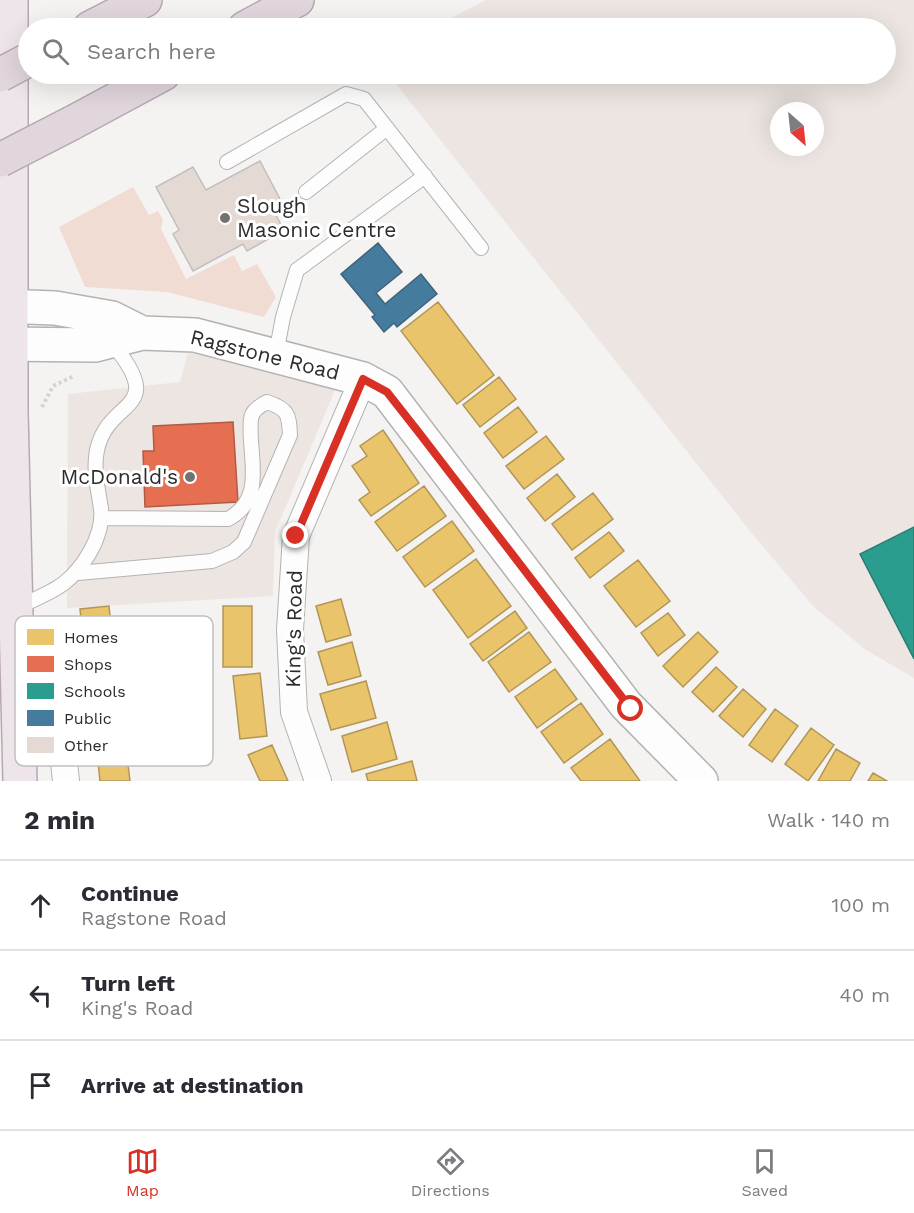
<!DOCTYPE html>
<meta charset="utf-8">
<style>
:root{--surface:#fff;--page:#f7f7f7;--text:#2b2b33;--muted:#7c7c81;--line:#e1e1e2;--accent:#d93025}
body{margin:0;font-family:"Work Sans",sans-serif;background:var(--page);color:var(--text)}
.compass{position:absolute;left:770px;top:102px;width:54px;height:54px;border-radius:50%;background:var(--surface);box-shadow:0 6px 24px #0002;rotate:153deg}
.stop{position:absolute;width:18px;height:18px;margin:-14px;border:4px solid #d93025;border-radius:50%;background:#fff}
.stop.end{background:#d93025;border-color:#fff;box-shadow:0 2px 6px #0008}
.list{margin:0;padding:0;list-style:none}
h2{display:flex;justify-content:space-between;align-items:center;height:78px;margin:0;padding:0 24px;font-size:26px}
h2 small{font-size:20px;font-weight:400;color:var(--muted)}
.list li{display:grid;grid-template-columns:39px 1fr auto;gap:18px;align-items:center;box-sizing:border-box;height:90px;padding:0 24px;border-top:2px solid var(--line)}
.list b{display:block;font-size:22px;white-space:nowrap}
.list p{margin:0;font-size:20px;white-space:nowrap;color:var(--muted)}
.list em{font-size:20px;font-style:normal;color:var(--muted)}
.icon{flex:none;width:33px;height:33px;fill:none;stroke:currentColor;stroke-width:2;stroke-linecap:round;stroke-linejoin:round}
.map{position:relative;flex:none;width:914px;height:781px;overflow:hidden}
.search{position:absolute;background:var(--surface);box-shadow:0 6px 24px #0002;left:18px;right:18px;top:18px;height:66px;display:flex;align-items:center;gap:15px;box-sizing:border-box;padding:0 21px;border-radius:33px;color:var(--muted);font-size:22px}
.sheet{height:348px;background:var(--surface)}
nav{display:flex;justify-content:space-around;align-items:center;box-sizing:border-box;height:84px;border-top:2px solid var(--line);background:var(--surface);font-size:16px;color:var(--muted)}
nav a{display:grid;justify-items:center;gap:3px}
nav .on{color:var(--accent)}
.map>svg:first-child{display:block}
</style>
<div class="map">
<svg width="914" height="781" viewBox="0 0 914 781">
<rect width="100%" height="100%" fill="#f5f3f2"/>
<path fill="#ece5e1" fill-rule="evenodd" d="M486,0H914V678L866,650L813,606L750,531L388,74H886V28H432ZM779,111H815V147H779Z
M188,353L338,383L275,532L273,596L67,608L68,394L180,382Z"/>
<path fill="#f1dcd3" d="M133,187L149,215L158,211L163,220L161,229L186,279L234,255L242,271L257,264L276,297L264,317L167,292L85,287L59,227Z"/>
<path fill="#e9c46a" stroke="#b19657" stroke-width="1.5" d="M438,302L494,375L457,404L401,331Z
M499,377L516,399L480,427L463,405Z
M518,407L537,432L503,458L484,433Z
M383,430L419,483L371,516L359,500L370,492L352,466L367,456L360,446Z
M546,436L564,459L524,489L506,466Z
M557,474L575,497L545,521L527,498Z
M424,486L446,516L397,551L375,522Z
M593,493L613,519L572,550L552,524Z
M452,521L474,551L425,587L403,557Z
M609,532L624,551L590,578L575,558Z
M476,559L511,606L468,638L433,590Z
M638,560L670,601L636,627L604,586Z
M341,599L351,635L326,642L316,606Z
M109,606L115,666L86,669L80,609Z
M223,606H252V667H223Z
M515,611L527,628L483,661L470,644Z
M668,613L685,635L658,656L641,633Z
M529,632L551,662L509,692L488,662Z
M698,632L718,652L683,687L663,666Z
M352,642L361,676L328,685L318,652Z
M716,667L737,687L713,712L692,692Z
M555,669L577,699L537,728L515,697Z
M260,673L267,736L240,739L233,676Z
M366,681L376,718L331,730L320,694Z
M743,689L766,709L743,737L719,716Z
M581,703L603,734L564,763L541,732Z
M775,709L798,726L772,762L749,745Z
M387,722L397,759L352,772L342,736Z
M811,728L834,745L808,781L785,764Z
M610,739L640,781H581L571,768Z
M272,745L288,781H260L248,755Z
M126,748L130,781H100L97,752Z
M836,749L860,763L850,781H818Z
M412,761L417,781H368L366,774Z
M873,773L887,781H868Z"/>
<path fill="#e76f51" stroke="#af5b46" stroke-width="1.5" d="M233,422L238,502L145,507L143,451H154L153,426Z"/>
<path fill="#2a9d8f" stroke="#2b7b71" stroke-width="1.5" d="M914,527V659L860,554Z"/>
<path fill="#457b9d" stroke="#3e637b" stroke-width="1.5" d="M378,243L402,272L376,293L385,304L421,274L437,294L397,327L394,323L384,332L372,317L375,315L341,274Z"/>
<path fill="#e5d9d3" stroke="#c0bebe" stroke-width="1.5" d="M260,161L281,201L271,206L284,230L247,251L243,244L193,271L173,234L179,230L156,187L193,167L206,190Z"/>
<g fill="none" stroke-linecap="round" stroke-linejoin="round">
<defs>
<path id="lane" d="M227,162L346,94L364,99L481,248
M306,192L387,128
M276,354L283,317L297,270L425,176
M78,573L212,561L233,552L244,542L290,435C289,414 288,409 267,402C260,406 252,410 251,419C247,453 268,498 228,519L101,518
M16,608C50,592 70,587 90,552C97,540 103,523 101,509C98,488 93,471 97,450C109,396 169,413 112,343"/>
<path id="street" d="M19,666L56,688L66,781
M318,781L294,712L290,630L296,536L363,379"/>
<path id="secondary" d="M0,306L55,308L112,318L142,333
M0,344L95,345L142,333L195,335L363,379L387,392L626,705L701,781"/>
<path id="primary" d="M11,0V411L20,781"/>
<path id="highway" d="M90,28L145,0
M245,28L297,0
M72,123L163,74"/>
</defs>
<use href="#lane" stroke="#b5b3b2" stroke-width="16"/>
<use href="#street" stroke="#b5b3b2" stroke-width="28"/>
<use href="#secondary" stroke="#b5b3b2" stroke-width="36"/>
<use href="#primary" stroke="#b6a8b0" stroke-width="36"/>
<use href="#highway" stroke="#b6a8b0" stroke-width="36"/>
<path stroke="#d4d3d3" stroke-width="4" stroke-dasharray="3 3" stroke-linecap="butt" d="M42,407L53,386L74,376"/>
<use href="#lane" stroke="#fefdfd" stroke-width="14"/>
<use href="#street" stroke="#fefdfd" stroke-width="26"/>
<use href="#secondary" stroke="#fefdfd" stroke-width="33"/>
<use href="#primary" stroke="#eee5ea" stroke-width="33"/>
<use href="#highway" stroke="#e2d6de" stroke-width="33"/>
<defs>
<path id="highway-bridge" d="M0,75L28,60
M0,160L72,123"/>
</defs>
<use href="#highway-bridge" stroke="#b6a8b0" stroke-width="36" stroke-linecap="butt"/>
<use href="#highway-bridge" stroke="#e2d6de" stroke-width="33"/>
</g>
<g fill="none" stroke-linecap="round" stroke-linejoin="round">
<path stroke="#d93025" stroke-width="8" d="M296,536L363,379L387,392L420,434L631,709"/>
</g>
<g fill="#737271" stroke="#fff" stroke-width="2">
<circle cx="225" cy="218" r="6"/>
<circle cx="190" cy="477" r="6"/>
</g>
<g text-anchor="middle" stroke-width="6" stroke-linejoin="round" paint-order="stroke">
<g font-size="21" fill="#2d2c2b" stroke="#fff" text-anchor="start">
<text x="237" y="213">Slough<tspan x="237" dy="24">Masonic Centre</tspan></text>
<text x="178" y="484" text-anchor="end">McDonald's</text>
</g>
<g font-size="21" fill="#2d2c2b" stroke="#fff">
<text transform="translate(265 355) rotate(14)" y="7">Ragstone Road</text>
<text transform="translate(294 629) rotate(-89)" y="7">King's Road</text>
</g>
</g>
<rect x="15" y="616" width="198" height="150" rx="9" fill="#fff" stroke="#c0c0bf" stroke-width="1.5"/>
<rect x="27" y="629" width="27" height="16" fill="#e9c46a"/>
<rect x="27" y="656" width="27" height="16" fill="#e76f51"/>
<rect x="27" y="683" width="27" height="16" fill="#2a9d8f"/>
<rect x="27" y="710" width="27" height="16" fill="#457b9d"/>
<rect x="27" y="737" width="27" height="16" fill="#e5d9d3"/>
<g font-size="16" fill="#2d2c2b">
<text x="64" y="643">Homes</text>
<text x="64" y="670">Shops</text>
<text x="64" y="697">Schools</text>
<text x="64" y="724">Public</text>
<text x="64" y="751">Other</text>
</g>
</svg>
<svg class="compass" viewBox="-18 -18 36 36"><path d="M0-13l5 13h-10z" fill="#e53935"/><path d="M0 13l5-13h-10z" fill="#7c7c81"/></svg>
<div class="stop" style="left:631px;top:709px"></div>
<div class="stop end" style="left:296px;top:536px"></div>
<div class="search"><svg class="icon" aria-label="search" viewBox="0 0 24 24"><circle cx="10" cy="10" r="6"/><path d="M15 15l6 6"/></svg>Search here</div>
</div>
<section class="sheet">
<h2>2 min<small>Walk · 140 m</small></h2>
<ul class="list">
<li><svg class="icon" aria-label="ahead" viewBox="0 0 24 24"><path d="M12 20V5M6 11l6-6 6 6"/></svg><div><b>Continue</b><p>Ragstone Road</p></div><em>100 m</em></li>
<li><svg class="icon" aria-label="left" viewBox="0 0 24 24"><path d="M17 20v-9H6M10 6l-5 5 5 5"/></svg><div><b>Turn left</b><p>King's Road</p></div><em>40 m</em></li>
<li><svg class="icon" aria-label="arrive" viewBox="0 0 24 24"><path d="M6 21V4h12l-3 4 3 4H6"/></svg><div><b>Arrive at destination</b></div></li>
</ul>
</section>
<nav>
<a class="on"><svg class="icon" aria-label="map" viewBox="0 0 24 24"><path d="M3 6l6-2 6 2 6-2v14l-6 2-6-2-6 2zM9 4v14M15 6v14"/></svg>Map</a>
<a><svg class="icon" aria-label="directions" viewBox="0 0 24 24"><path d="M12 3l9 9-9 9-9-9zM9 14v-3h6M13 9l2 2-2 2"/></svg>Directions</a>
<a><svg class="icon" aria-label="saved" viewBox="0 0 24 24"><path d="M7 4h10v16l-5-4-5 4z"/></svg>Saved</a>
</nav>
